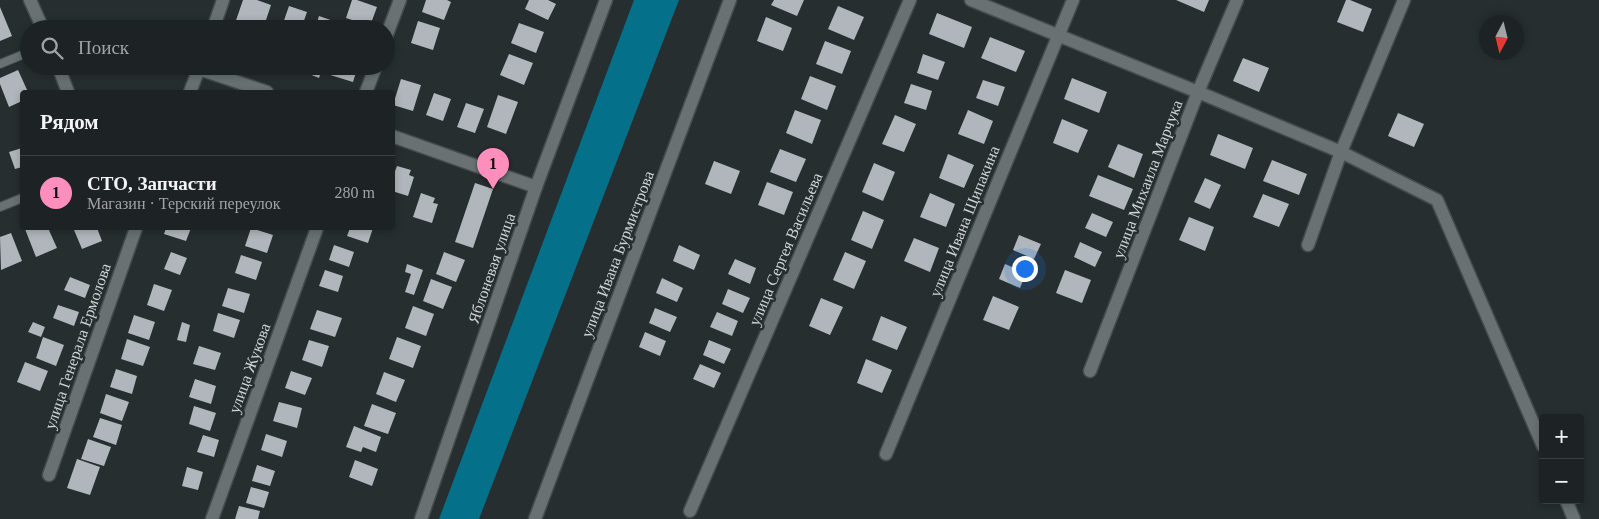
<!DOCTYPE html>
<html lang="ru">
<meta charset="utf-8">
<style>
:root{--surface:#1d2224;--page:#252a2c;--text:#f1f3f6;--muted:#a0a4a6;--line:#3b3f41;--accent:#fe8ebc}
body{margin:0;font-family:"Times New Roman",serif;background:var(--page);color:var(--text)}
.controls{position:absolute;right:15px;bottom:15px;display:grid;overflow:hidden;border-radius:5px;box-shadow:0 2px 8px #0003}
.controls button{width:45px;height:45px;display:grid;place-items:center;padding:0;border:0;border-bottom:1px solid var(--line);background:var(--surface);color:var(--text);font:25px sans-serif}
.compass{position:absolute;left:1479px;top:15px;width:45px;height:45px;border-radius:50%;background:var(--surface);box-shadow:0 2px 8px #0003;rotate:187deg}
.you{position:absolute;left:1024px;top:268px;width:18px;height:18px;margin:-12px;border:4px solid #fff;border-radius:50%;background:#1a73e8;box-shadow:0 0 0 8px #1a73e833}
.badge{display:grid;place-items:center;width:32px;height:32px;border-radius:50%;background:var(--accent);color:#111;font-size:16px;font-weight:700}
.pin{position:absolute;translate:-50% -41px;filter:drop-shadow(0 1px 2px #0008)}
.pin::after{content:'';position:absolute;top:26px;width:18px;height:15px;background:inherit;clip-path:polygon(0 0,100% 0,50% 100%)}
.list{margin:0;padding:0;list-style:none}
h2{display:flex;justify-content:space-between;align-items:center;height:65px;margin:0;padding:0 20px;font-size:21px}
h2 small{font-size:16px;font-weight:400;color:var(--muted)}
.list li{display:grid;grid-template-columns:32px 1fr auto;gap:15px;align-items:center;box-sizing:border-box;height:75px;padding:0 20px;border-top:1px solid var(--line)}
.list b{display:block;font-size:19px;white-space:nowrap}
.list p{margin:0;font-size:16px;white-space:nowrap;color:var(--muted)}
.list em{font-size:16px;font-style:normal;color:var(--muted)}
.icon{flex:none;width:28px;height:28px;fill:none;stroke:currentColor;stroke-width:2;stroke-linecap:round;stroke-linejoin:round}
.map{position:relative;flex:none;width:1599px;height:519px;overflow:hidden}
.search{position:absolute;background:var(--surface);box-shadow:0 2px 8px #0003;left:20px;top:20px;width:375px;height:55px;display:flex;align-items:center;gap:12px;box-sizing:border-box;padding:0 18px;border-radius:28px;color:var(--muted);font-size:19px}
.panel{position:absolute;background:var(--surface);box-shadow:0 2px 8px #0003;left:20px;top:90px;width:375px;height:140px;border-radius:5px}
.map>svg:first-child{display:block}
</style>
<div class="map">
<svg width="1599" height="519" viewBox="0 0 1599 519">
<rect width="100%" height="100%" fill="#272e30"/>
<path fill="#057089" d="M634,0H679L479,519H439Z"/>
<path fill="#b0b6bb" d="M243,0H257L271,5L263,29H233Z
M352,0H357L377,7L370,26L346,18Z
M426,0H447L451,2L444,20L422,12Z
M529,0H548L556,4L548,20L525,9Z
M774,0H804L797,16L771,5Z
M1176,0H1209L1204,12Z
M1346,0H1350L1372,9L1363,32L1337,22Z
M289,6L307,12L301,29H281Z
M838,6L864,17L854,40L828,29Z
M0,7L12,36L0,41Z
M937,13L972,27L964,48L929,34Z
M319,16L339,23L337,29H315Z
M766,17L792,28L783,51L757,41Z
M418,21L440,28L433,50L411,43Z
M519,23L544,32L536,53L511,43Z
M990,37L1025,51L1016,72L981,58Z
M825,41L851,51L842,74L816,64Z
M509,54L533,63L524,85L500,75Z
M923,54L945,62L938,80L917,73Z
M1243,58L1269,68L1259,92L1233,81Z
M301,66H323L319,78L299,70Z
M330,66H358L353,82L327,74Z
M18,70L28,92H22V101L9,107L0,84V78Z
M810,76L836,86L827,110L801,99Z
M1072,78L1107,92L1099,113L1064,99Z
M401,79L421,85L413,111L393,105Z
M983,80L1005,87L998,106L976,98Z
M911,84L932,91L926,110L904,103Z
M434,93L451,99L443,121L426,115Z
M498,95L518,102L506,134L487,127Z
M466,103L484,109L475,133L457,127Z
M795,110L821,120L812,144L786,133Z
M968,110L993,121L984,144L958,134Z
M1398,113L1424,124L1414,147L1388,136Z
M895,115L916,124L904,152L882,144Z
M1062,119L1088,130L1078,153L1053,143Z
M1218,134L1253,148L1245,169L1210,155Z
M1118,144L1143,154L1134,178L1108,167Z
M22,148V167L15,169L9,152Z
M780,149L806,159L796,182L770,172Z
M948,154L974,165L964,188L939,178Z
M1272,160L1307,174L1299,195L1263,181Z
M714,161L740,171L731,194L705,184Z
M874,163L895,172L883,201L862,192Z
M397,166L411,170L409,175L414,177L408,196L392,191V179Z
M1098,175L1133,189L1124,210L1089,196Z
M1205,178L1221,185L1210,209L1194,202Z
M767,182L793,192L784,215L758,205Z
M475,183L493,189L473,248L455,242Z
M421,193L435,198L433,203L438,204L432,223L413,217Z
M930,193L955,204L946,227L920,217Z
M1263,194L1289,204L1279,227L1253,217Z
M863,211L884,220L872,249L851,240Z
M1092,213L1113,222L1106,237L1085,228Z
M1189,217L1214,227L1205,251L1179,240Z
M28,228H48L57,248L36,257L25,229Z
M80,228H97L102,241L82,249L74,230Z
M166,228H191L186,241L164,234Z
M251,228L273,235L267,253L245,246Z
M350,228H373L368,243L347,236Z
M11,233L22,261L1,270L0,237Z
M1019,235L1041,244L1034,259L1013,250Z
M914,238L939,248L930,272L904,261Z
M1080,242L1102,252L1095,267L1074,257Z
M334,245L354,252L349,267L329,260Z
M679,245L700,255L694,270L673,261Z
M171,252L187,258L180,275L164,269Z
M444,252L465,260L456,282L436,274Z
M845,252L866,261L854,289L833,280Z
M241,255L262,262L256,280L235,273Z
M735,259L756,268L750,284L728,274Z
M407,264L423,270L414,295L405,292L411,274L405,272Z
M1005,264L1026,273L1020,288L999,279Z
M325,270L343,276L338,292L319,286Z
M1065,270L1091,280L1082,303L1056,293Z
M70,277L90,285L85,298L64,290Z
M662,278L683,288L677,302L656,293Z
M431,279L452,287L443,309L423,301Z
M154,284L172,290L164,311L147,305Z
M228,288L250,294L244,313L222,306Z
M728,289L750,298L743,313L722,304Z
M993,296L1019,307L1009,330L983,320Z
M821,298L843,307L830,335L809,326Z
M58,305L79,312L74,326L53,318Z
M413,306L434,314L426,336L405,328Z
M655,308L677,317L670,332L649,323Z
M317,310L342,318L335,337L310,329Z
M717,312L738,321L732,336L710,327Z
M218,313L240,320L234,338L213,331Z
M134,315L155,322L149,340L128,333Z
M881,316L907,327L897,350L872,340Z
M33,322L45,327L41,337L28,332Z
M182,322L190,325L186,342L177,340Z
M645,332L666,341L660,356L639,347Z
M43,337L64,345L56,366L36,358Z
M397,337L421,346L413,368L389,359Z
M127,339L150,347L143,366L121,359Z
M309,340L329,346L322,367L302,360Z
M709,340L731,349L724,364L703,355Z
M199,346L221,353L215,370L193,364Z
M866,359L892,370L882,393L857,383Z
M25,362L48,371L40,391L17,382Z
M700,364L721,373L714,388L693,379Z
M116,369L137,376L132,394L110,387Z
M291,371L312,378L305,395L285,388Z
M384,372L405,380L396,402L376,394Z
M195,379L216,386L211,404L189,397Z
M106,394L129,402L122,421L100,413Z
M279,402L302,408L297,428L273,421Z
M372,404L396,413L388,434L364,426Z
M194,406L216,413L210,431L189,424Z
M100,418L122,425L116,445L93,437Z
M354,426L381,437L376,452L363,447L361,452L346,447Z
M266,434L287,441L282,457L261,450Z
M203,435L219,440L214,457L197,452Z
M88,439L111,447L104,466L81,459Z
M77,459L100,467L90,495L67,488Z
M355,460L378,469L372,486L349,477Z
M257,465L275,471L270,486L252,481Z
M187,467L203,472L198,490L182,486Z
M251,487L269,492L264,508L246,503Z
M239,506L260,511L258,519H235Z"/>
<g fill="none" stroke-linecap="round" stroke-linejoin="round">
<defs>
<path id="service" d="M0,64L29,52
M0,207L22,198"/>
<path id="minor" d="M30,0L43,29
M971,0L1198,92L1341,152L1437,200L1543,446
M213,29L223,0
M386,37L400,0
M58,66L68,92
M199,69L267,92
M190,92L200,66
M366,92L376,66
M392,136L536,187
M1308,245L1341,152L1404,0
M1090,371L1198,92L1237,0
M886,454L1073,0
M49,475L136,228
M1566,500L1574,519
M690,511L910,0
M212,519L317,228
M535,519L730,0"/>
<path id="tertiary" d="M421,519L536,187L606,0"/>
</defs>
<use href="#service" stroke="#454b4d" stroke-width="10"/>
<use href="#minor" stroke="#454b4d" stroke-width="15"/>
<use href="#tertiary" stroke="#454b4d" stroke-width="15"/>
<use href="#service" stroke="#697173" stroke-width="8"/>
<use href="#minor" stroke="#697173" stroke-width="12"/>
<use href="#tertiary" stroke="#697173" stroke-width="12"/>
</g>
<g text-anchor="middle" stroke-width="5" stroke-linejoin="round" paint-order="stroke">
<g font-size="16" fill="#d0d4d6" stroke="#272e30">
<text transform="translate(1147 179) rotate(-69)" y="6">улица Михаила Марчука</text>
<text transform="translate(964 221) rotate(-68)" y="6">улица Ивана Щипакина</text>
<text transform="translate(785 249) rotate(-67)" y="6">улица Сергея Васильева</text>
<text transform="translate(617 254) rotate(-69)" y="6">улица Ивана Бурмистрова</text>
<text transform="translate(491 268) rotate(-71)" y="6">Яблоневая улица</text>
<text transform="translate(77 346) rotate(-71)" y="6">улица Генерала Ермолова</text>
<text transform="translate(249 368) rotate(-70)" y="6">улица Жукова</text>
</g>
</g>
</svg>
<div class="controls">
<button>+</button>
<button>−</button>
</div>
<svg class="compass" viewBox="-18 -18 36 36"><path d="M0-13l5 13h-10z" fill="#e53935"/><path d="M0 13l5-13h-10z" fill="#a0a4a6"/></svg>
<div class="you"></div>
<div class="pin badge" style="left:493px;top:189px">1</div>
<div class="search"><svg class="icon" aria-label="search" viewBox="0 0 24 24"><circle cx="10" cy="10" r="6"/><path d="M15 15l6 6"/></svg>Поиск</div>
<section class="panel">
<h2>Рядом<small></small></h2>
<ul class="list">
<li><span class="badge">1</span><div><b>СТО, Запчасти</b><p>Магазин · Терский переулок</p></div><em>280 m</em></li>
</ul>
</section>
</div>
